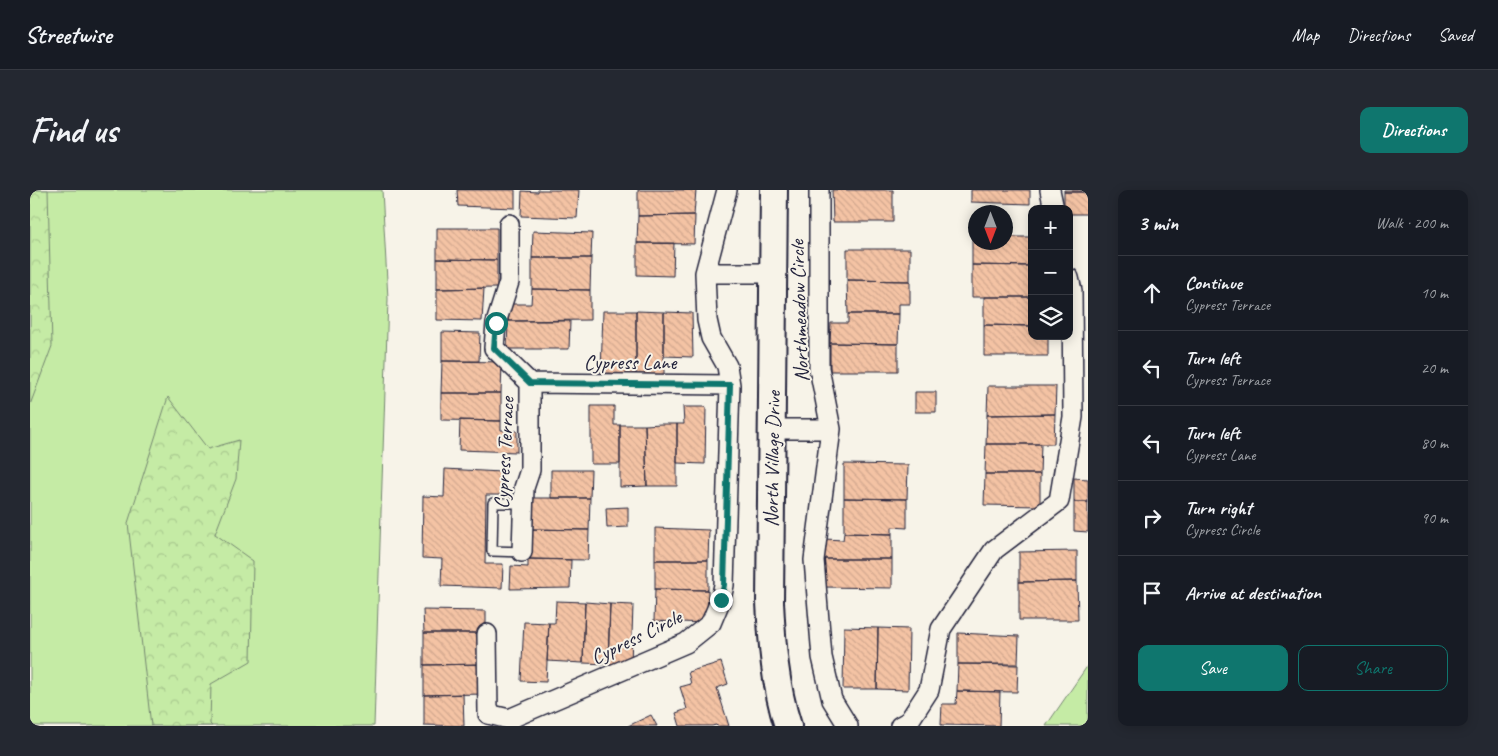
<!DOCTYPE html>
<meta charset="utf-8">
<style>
:root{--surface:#171b24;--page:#242831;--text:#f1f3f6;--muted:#9ea1a6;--line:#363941;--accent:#0f766e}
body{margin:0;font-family:Caveat,sans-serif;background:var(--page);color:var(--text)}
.controls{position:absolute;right:15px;top:15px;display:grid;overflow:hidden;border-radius:10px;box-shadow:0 2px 12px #0003}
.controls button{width:45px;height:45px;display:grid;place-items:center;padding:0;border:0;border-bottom:1px solid var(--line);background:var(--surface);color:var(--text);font:25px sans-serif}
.compass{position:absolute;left:938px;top:15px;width:45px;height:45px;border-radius:50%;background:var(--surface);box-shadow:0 2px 12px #0003;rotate:180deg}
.stop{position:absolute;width:15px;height:15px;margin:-11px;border:4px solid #0f766e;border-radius:50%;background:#fff}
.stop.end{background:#0f766e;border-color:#fff;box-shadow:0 1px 5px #0008}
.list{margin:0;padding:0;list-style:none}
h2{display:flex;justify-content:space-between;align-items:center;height:65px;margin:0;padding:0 20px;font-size:21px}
h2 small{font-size:16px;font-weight:400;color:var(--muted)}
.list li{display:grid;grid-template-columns:32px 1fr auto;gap:15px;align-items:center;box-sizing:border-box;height:75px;padding:0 20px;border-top:1px solid var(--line)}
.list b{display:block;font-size:19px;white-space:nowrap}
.list p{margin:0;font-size:16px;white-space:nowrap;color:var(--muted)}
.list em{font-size:16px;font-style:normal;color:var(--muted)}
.actions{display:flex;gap:10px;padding:15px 20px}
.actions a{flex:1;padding:11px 0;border:1px solid var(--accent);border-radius:10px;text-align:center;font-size:18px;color:var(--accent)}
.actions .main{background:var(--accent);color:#fff}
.icon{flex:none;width:28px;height:28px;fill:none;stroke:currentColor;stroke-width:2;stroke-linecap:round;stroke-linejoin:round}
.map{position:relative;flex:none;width:1058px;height:536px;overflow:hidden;border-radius:10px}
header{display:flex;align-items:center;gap:30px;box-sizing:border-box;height:70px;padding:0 25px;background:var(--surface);border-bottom:1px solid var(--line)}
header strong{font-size:24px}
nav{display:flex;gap:28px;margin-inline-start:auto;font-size:18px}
.intro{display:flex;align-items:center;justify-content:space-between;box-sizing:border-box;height:120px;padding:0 30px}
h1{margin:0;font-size:35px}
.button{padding:12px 22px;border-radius:10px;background:var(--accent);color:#fff;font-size:18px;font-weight:700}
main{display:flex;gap:30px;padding:0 30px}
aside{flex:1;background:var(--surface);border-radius:10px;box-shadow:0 2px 12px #0003}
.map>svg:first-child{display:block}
</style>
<header>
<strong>Streetwise</strong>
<nav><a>Map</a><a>Directions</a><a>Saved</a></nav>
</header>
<div class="intro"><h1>Find us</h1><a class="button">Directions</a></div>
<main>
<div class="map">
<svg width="1058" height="536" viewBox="0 0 1058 536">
<defs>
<pattern id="forest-crowns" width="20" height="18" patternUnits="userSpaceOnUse" patternTransform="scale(1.25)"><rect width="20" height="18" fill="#c5eba5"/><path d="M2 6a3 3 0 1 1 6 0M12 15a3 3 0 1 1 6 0" fill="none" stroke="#a9c98f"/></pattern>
<pattern id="building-back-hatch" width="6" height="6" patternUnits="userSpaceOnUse" patternTransform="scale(1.25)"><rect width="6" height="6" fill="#f4c3a4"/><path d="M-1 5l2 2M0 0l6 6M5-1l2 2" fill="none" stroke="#d1a78e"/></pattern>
</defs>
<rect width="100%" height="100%" fill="#f7f3e8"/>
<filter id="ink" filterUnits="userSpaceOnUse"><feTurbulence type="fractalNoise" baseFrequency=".02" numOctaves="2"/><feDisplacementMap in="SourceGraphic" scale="10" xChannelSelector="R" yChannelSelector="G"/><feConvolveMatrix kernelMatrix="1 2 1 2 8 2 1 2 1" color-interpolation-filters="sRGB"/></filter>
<g filter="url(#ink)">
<path fill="#c5eba5" stroke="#748670" d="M0,0H352L358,109L344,536H0Z
M1058,475V536H1016Z"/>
<path fill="url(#forest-crowns)" stroke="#748670" d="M0,0H18L22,156L0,215Z
M138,207L178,259L209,250L206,289L185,344L223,371L221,471L181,494L180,534L182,536H121L98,333Z"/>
<path fill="url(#building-back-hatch)" stroke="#22223b" d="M427,0H485V18L428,16Z
M508,0H549L547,28L491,26L492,1L508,2Z
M608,0H666L664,25L608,26Z
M802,0H863V32H803Z
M941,0H1000V14L941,12Z
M1034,0H1058V2H1034Z
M1034,2H1058V24H1039V19H1034Z
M665,25L664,54L607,53L608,26Z
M407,38H467V70L407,69Z
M503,41L562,43L561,68H502Z
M942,46H946V52H976V47H1002V76L942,75Z
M607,53H644L643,86L607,85Z
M817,59H880V91L817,90Z
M502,68H561L560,100L502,99Z
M407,69L467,70V98L407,99Z
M942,75L1002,76V107H942Z
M817,90L880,91V114H869V124H818Z
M454,98L452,131L407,130V99Z
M502,99L560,100V130L478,131L479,114H501Z
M954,107H1002V136L954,135Z
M573,121H606V184L571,183Z
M606,121L634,122V185L606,184Z
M634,122L662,123L663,167L634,166Z
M818,124H869L868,154L800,153L801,133H818Z
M478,131H540L539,159H477Z
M954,135L1002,136V146H1018V166H954Z
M412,142L450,143L449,171H412Z
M800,153L868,154V181H800Z
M412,171L472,172L471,203H411Z
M958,196H1026L1025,224L957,225Z
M885,202H906V222H885Z
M411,203H471V231L411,230Z
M561,216H584V235H590V274H561Z
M653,217H676L675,274L647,273V234H654Z
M1025,224L1024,254H956L957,225Z
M430,230L471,231V240L487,241V262L429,260Z
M631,234H647V296H617L615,235Z
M590,235H615L617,296L590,297Z
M956,254H1011L1010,284H955Z
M814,274L878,275L877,309L814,308Z
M415,279L471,282V305H456L455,374H473L472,398L411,396L412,369L392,368L393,306L414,307Z
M521,280H561L560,308H521Z
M955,284H1010V316L954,315Z
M1044,288L1058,289V312H1044Z
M499,308H560L559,340L499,339Z
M814,308L877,309V338L862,337V344L814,343Z
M1044,312H1058V342L1044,341Z
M598,317V337L577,338L576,318Z
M625,338L679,340L678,370H625Z
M499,339L559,340L558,370L498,369Z
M814,343L862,344V369H794L795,349L813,350Z
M1047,361V391L989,392V362Z
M498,369L541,370L540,398L480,399L481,376L498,377Z
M794,369H862V398L793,397Z
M625,370H678V400L625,399Z
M1047,391L1048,430H989V392Z
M625,399L678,400L677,433L624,431Z
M526,411L555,412L553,473L517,471L519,433H525Z
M555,412L580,414L578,474L553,473Z
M580,414L603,415L601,474H578Z
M393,420L456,421V443H394Z
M494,432L519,433L516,492L491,491Z
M814,437L848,438L847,499H813Z
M848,438L879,439L878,500L847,499Z
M394,443H456V474L394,475Z
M928,443L989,446L988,474H928Z
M691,472L698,494L687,498L699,536H687L686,535L682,536H650L646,523L657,519L650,497L661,494L658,482Z
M456,474L457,504L394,505V475Z
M928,474L988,475L987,502L927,501Z
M927,501L970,502L969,536L911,535L912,514H926Z
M433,504L434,536L394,535V505Z
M621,525L627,536H598Z"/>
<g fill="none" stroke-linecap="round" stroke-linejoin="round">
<defs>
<path id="lane" d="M492,362L462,361L463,313H493"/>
<path id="street" d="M789,0V178L801,239L784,370L792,467L802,510L818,536
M1020,0L1024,19
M479,34V92L466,133L464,158L500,193V280L494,298L492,362
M675,83H743
M500,193L700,195
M742,239H801
M457,444L458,524L479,529L656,453L681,433L691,409L694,395L700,195L697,176L681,148L677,130L675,83L697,0
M870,536L879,531L899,500L911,439L964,360L1029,311L1043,227L1042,101L1039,88"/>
<path id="secondary" d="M744,0L740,412C742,453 745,496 758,536"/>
</defs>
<use href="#lane" stroke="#22223b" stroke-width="12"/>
<use href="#street" stroke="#22223b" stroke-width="22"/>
<use href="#secondary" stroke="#22223b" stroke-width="30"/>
<use href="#lane" stroke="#f7f3e8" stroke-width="9"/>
<use href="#street" stroke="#f7f3e8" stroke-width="19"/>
<use href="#secondary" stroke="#f7f3e8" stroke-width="26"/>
</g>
</g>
<g fill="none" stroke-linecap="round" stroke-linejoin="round" filter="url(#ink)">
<path stroke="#0f766e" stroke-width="6" d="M466,133L464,158L500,193L700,195L694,395L691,410"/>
</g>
<g text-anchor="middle" stroke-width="4" stroke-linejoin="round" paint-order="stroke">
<g font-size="21" fill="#22223b" stroke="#f7f3e8">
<text transform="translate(769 121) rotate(-92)" y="7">Northmeadow Circle</text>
<text x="600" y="179">Cypress Lane</text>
<text transform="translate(474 263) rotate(-87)" y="7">Cypress Terrace</text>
<text transform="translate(742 269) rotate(-89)" y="7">North Village Drive</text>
<text transform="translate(606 447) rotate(-26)" y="7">Cypress Circle</text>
</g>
</g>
</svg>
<div class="controls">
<button>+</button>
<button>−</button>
<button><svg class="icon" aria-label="layers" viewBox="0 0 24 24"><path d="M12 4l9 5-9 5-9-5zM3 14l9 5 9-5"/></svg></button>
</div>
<svg class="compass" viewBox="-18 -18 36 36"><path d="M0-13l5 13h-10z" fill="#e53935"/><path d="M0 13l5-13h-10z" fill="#9ea1a6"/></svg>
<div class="stop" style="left:466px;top:133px"></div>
<div class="stop end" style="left:691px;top:410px"></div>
</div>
<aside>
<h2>3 min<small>Walk · 200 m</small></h2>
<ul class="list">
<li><svg class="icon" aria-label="ahead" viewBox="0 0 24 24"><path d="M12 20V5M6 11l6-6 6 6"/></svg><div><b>Continue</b><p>Cypress Terrace</p></div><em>10 m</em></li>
<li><svg class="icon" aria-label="left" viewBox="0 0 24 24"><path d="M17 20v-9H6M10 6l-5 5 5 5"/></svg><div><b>Turn left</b><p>Cypress Terrace</p></div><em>20 m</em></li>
<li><svg class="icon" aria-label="left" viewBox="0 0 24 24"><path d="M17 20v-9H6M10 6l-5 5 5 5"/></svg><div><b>Turn left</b><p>Cypress Lane</p></div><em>80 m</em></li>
<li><svg class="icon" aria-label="right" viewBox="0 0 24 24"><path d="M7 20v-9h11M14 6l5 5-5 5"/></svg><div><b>Turn right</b><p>Cypress Circle</p></div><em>90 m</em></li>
<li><svg class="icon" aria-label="arrive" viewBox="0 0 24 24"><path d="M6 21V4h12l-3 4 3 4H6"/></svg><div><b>Arrive at destination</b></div></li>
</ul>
<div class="actions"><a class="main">Save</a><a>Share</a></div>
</aside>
</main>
